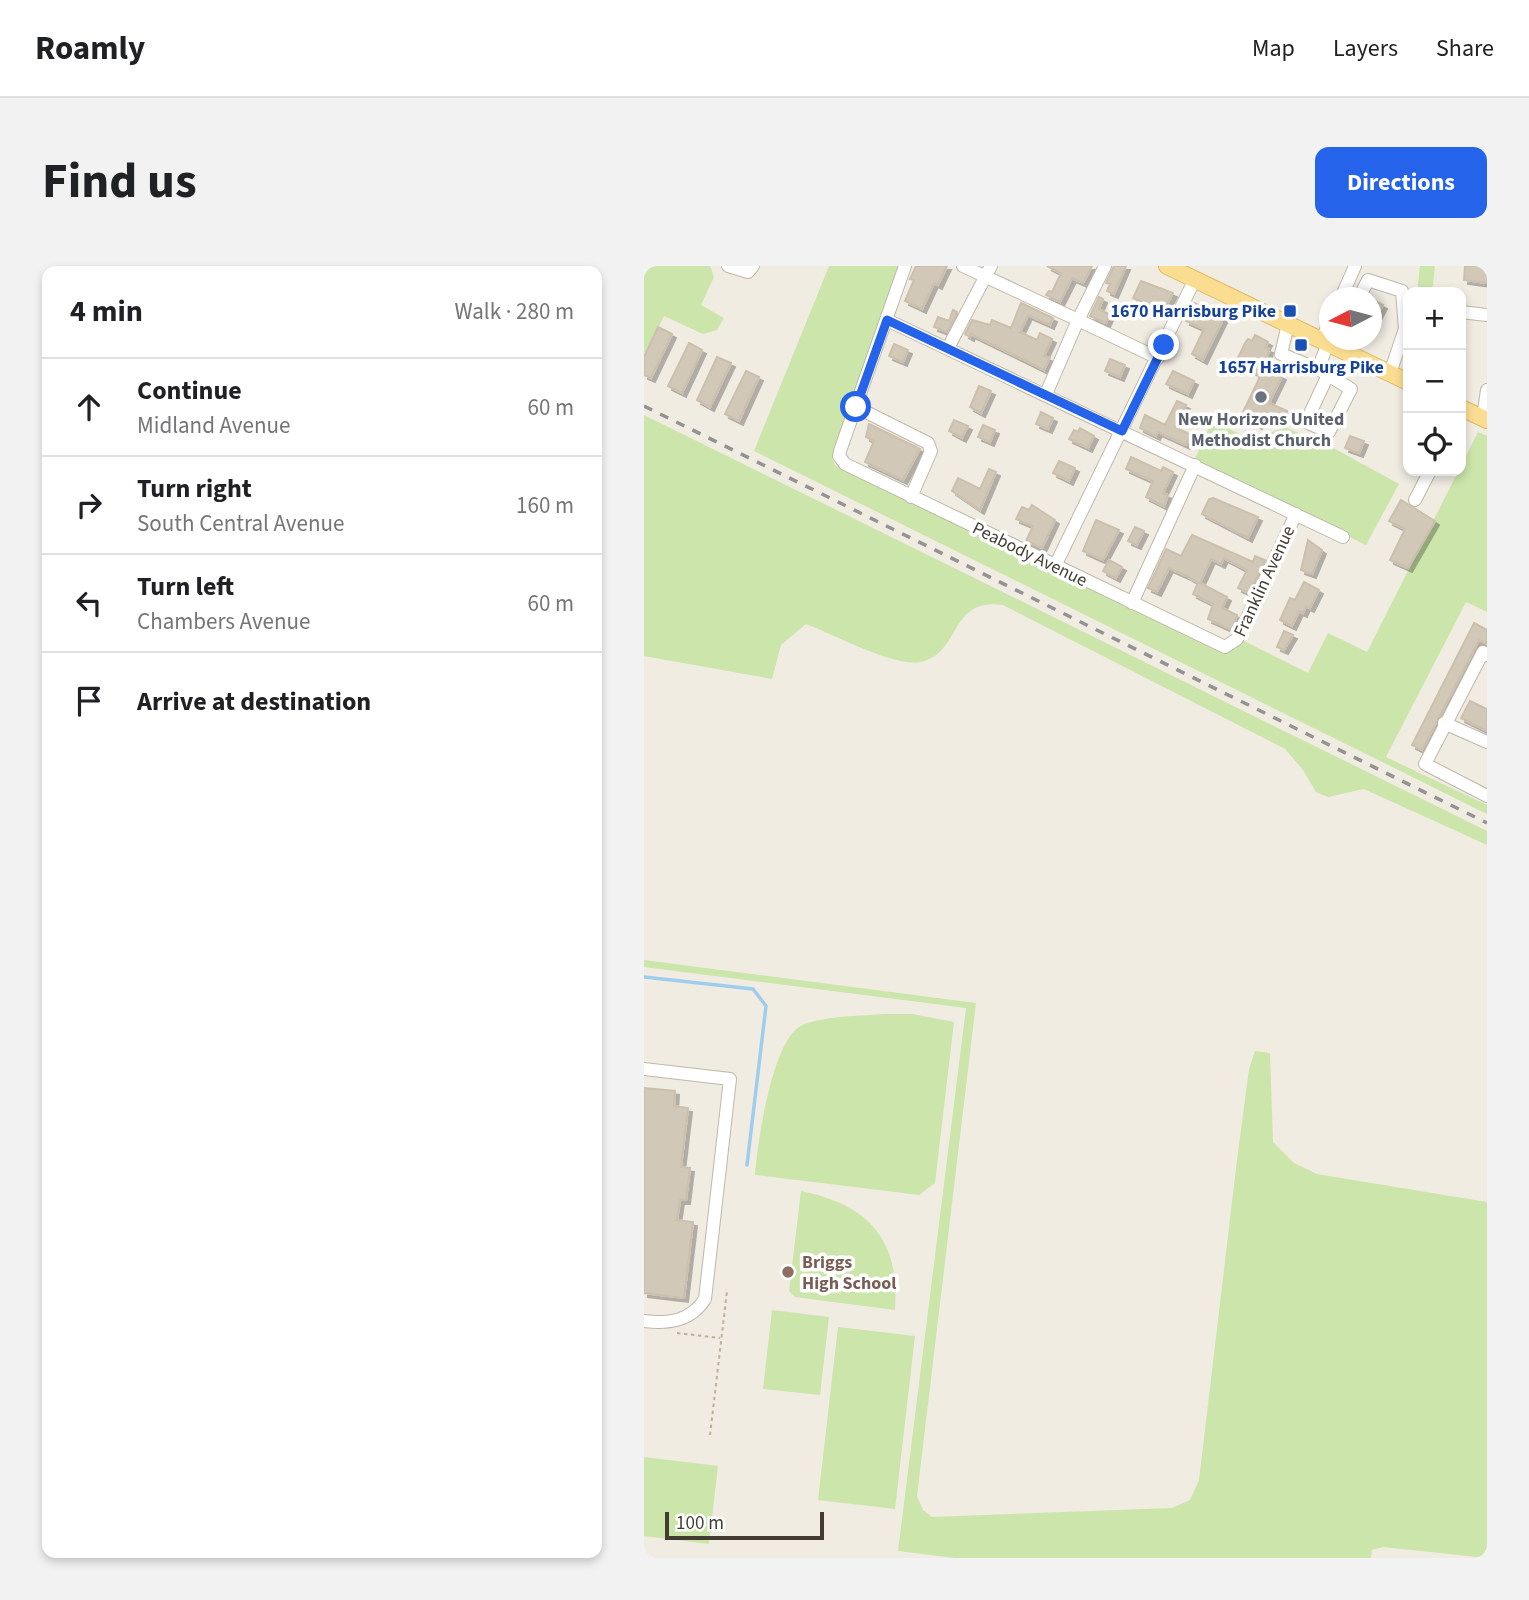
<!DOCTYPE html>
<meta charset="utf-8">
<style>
:root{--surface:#fff;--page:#f2f2f2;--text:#202124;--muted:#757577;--line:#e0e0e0;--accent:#2563eb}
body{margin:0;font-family:"Source Sans 3",sans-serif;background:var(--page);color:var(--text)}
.controls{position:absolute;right:21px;top:21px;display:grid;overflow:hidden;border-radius:14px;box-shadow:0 4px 10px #0003}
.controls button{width:63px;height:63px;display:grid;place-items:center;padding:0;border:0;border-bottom:2px solid var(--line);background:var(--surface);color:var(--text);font:35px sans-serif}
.compass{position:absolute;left:675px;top:21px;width:63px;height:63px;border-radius:50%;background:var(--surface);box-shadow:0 4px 10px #0003;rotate:264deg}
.scale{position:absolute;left:21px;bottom:18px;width:159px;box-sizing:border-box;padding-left:7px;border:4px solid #423c33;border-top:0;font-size:19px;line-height:24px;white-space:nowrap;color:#423c33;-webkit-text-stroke:5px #fff;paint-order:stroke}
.stop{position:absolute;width:21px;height:21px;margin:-16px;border:5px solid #2563eb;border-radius:50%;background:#fff}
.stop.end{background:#2563eb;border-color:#fff;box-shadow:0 2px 7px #0008}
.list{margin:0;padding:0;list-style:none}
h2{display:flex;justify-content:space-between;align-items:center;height:91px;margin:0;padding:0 28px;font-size:30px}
h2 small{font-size:23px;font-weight:400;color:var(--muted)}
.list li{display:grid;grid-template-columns:46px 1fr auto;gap:21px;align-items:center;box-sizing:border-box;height:98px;padding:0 28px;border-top:2px solid var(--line)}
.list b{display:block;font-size:26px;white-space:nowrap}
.list p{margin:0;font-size:23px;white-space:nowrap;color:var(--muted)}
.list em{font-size:23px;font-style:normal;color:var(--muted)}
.icon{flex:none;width:38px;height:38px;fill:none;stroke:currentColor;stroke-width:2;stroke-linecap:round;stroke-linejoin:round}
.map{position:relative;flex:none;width:843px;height:1292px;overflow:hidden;border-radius:14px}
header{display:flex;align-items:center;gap:42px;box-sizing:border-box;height:98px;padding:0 35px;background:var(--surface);border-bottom:2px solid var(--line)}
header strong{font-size:33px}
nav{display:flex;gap:38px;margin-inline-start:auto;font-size:24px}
.intro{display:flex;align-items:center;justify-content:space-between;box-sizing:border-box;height:168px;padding:0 42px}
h1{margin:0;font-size:49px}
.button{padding:18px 32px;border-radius:14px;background:var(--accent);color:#fff;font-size:24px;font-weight:700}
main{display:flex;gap:42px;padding:0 42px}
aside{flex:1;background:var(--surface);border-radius:14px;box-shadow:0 4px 10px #0003}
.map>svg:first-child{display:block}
</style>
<header>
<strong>Roamly</strong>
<nav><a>Map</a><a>Layers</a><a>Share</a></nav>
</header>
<div class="intro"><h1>Find us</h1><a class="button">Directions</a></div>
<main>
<aside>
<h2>4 min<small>Walk · 280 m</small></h2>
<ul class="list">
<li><svg class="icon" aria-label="ahead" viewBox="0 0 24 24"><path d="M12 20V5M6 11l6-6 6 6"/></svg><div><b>Continue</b><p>Midland Avenue</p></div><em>60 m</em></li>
<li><svg class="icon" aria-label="right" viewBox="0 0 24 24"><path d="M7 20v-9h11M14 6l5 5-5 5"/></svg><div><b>Turn right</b><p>South Central Avenue</p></div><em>160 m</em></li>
<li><svg class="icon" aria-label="left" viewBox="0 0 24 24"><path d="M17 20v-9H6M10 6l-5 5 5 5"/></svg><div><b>Turn left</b><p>Chambers Avenue</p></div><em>60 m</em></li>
<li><svg class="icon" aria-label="arrive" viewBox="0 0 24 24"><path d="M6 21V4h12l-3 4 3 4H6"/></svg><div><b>Arrive at destination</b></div></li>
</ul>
</aside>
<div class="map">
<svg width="843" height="1292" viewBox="0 0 843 1292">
<defs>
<filter id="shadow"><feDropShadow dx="4" dy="4" stdDeviation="0" flood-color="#0004"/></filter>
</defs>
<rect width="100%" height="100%" fill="#f1ece2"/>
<path fill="#cbe5ab" d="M0,0H66L70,11L57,39L80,52L73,64L59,68L20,50L0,91Z
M185,0H255L188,193L191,199L570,382L598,374L664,407L684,367L723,386L834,166L843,170V346L822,336L742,491L843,539V548L110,185Z
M776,0H791L788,26H773Z
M0,149L843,565V579L720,523L684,531L672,526L659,504L641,483L359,339C304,331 318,388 276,396C249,401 189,368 162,358L137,379L128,413L0,390Z
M568,155L609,174L641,161L693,184L755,218L722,279L550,195Z
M0,694L332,737L273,1230L279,1244L288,1251L528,1242L546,1234L555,1214L593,894L605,803L611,785L626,787L629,876L650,897L673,908L843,936V1292L739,1281L728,1284L727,1292H311L254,1285L322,742L0,701Z
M239,748H268L310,756L291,917L275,929L111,909C113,878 128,778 155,761C173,750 217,750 239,748Z
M157,925C225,939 256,973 251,1044L151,1031L145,1025Z
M128,1044L185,1051L176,1129L119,1123Z
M194,1061L271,1070L251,1243L174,1234Z
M0,1191L74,1200L65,1278L0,1270Z"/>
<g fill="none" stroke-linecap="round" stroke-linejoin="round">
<path stroke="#9fcded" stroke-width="3.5" d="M0,711L109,723L122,740L103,899"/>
</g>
<path fill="#d2c8b8" stroke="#ccc0ac" stroke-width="2" filter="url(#shadow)" d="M272,0H303L294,19L290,17L278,43L261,35L270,14L266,13Z
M403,0H448L439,17L428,12L416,36L402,29L405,25L408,26L417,7Z
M470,0H482L470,28L463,25L466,18L462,17Z
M821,0H843V17L820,14Z
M497,15L529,27L519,47L489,32Z
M455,31L459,33L455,43L466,49L462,57L446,50Z
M727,33L739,39L727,61Z
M377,37L409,52L406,59L384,49L376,66L393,74L396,67L408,73L400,90L406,92L400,104L327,68L326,71L321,68L328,54L346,59L348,54L367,62Z
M550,37L580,51L559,94L548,88L560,63L542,55Z
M309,44L313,46L303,66L290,61L294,51L305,55Z
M14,61L28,68L7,112L0,109V91Z
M611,69L624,76L621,82L625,83L624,88L618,101L638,110L625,137L643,145L638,154L621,146L614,159L597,150L615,113L614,108L592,96L601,77L604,73L608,75Z
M45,77L58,84L38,127L24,120Z
M250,78L264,84L259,96L245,90Z
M73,91L87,97L66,141L53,134Z
M466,93L481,99L476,111L461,105Z
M102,105L115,111L95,155L81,148Z
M529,105L550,115L544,128L522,118Z
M335,120L347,125L337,147L326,141Z
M533,135L542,139L531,161L547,169L542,179L514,166L512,170L496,162L501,149L521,159Z
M397,146L409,152L404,163L392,158Z
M310,154L324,160L318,172L305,165Z
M225,158L276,183L259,214L221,196L230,175L222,171Z
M339,159L351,164L346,176L334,171Z
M436,162L450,170L444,182L425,173L430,164L434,166Z
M706,170L720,175L715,187L701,182Z
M487,191L517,205L519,201L529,206L519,227L524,229L520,240L502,231L509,215L482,203Z
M415,195L431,202L425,215L409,207Z
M345,203L352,206L336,244L308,225L314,212L336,223Z
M569,232L614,251L604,272L558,248L565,233Z
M757,234L791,255L764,302L746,294L761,263L745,255Z
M388,239L411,254L398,282L382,275L389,260L372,253L378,241L385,244Z
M452,254L475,264L459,294L439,285Z
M491,261L500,265L493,279L484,275Z
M548,269L609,296L611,290L621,294L605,327L594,322L603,304L580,292L577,298L567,293L556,317L583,331L578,342L593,349L588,364L564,353L569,338L549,328L554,317L543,310L525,302L513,326L504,322L522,283L537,290Z
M664,274L678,284L668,308L657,304Z
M465,294L478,301L472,312L459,305Z
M660,316L675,324L666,342L662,340L659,347L655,345L648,360L636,354L646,332L651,334Z
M830,357L843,364V378L835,374L778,484L768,479Z
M640,365L649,369L640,384L633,381Z
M826,435L843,443V465L817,452Z
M0,822L31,825L30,840L44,842L37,901L46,902L42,934H36L33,954L49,956L40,1032L0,1027Z"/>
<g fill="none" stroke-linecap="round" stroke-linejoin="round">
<defs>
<path id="minor" d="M84,0L104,6L109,0
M261,0L196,185L195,190L201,198L581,381L593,373L652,248
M319,0L434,54L461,0
M697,32L711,0
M715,32L724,14L758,25L761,63L746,107
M817,46L843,49
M243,54L699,271
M644,58L637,88L674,103
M678,74L685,56
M684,77L674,103L707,123L685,166L662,156L684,109
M304,82L347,0
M402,128L434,54L514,92
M212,141L284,177L287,185L267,231
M839,152L843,124
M771,234L786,205
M411,300L551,13
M488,337L551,199
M843,389L839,386L781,498L843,530
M800,457L843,476
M0,803L86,813L61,1033C47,1055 25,1058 0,1055"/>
<path id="major" d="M523,0L764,116
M817,142L843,154"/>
</defs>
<use href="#minor" stroke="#bfb7a9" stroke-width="14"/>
<use href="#major" stroke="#dfba62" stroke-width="18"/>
<path stroke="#bdb097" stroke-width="2" stroke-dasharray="3.5 3.5" stroke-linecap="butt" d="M33,1067L76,1072
M66,1169L83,1025"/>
<use href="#minor" stroke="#fff" stroke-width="12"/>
<use href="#major" stroke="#fbdd91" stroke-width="16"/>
<path stroke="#939393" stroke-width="3.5" stroke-dasharray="9 9" stroke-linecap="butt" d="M0,140L843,557"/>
</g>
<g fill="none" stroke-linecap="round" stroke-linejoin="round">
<path stroke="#2563eb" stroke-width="9" d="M212,141L243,54L478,165L520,79"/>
</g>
<g fill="#1a4fb4" stroke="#fff" stroke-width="2.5">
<rect x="639" y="38" width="14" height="14" rx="3.5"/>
<rect x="650" y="72" width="14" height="14" rx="3.5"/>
</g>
<circle fill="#6b7280" stroke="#fff" stroke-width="2.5" cx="617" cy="131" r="7"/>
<circle fill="#8d6e63" stroke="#fff" stroke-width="2.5" cx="144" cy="1006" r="7"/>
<g text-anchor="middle" stroke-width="7" stroke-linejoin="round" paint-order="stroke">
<g font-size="18" font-weight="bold" fill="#164399" stroke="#fff" text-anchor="end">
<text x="632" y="51">1670 Harrisburg Pike</text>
<text x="657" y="107" text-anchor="middle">1657 Harrisburg Pike</text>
</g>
<g font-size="18" font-weight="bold" fill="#5b616d" stroke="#fff">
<text x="617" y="159">New Horizons United<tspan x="617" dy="21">Methodist Church</tspan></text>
</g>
<g font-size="18" fill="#423c33" stroke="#fff">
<text transform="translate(386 288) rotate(26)" y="6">Peabody Avenue</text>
<text transform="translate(620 315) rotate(-65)" y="6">Franklin Avenue</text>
</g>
<g font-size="18" font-weight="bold" fill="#785e54" stroke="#fff" text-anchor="start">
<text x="158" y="1002">Briggs<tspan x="158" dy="21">High School</tspan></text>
</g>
</g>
</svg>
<div class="controls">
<button>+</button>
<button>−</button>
<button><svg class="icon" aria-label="locate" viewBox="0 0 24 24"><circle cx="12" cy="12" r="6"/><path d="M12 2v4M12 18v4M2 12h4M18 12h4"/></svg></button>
</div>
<svg class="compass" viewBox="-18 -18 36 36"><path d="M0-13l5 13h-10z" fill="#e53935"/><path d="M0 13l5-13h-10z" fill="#757577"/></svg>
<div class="scale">100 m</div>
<div class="stop" style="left:212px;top:141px"></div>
<div class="stop end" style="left:520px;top:79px"></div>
</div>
</main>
